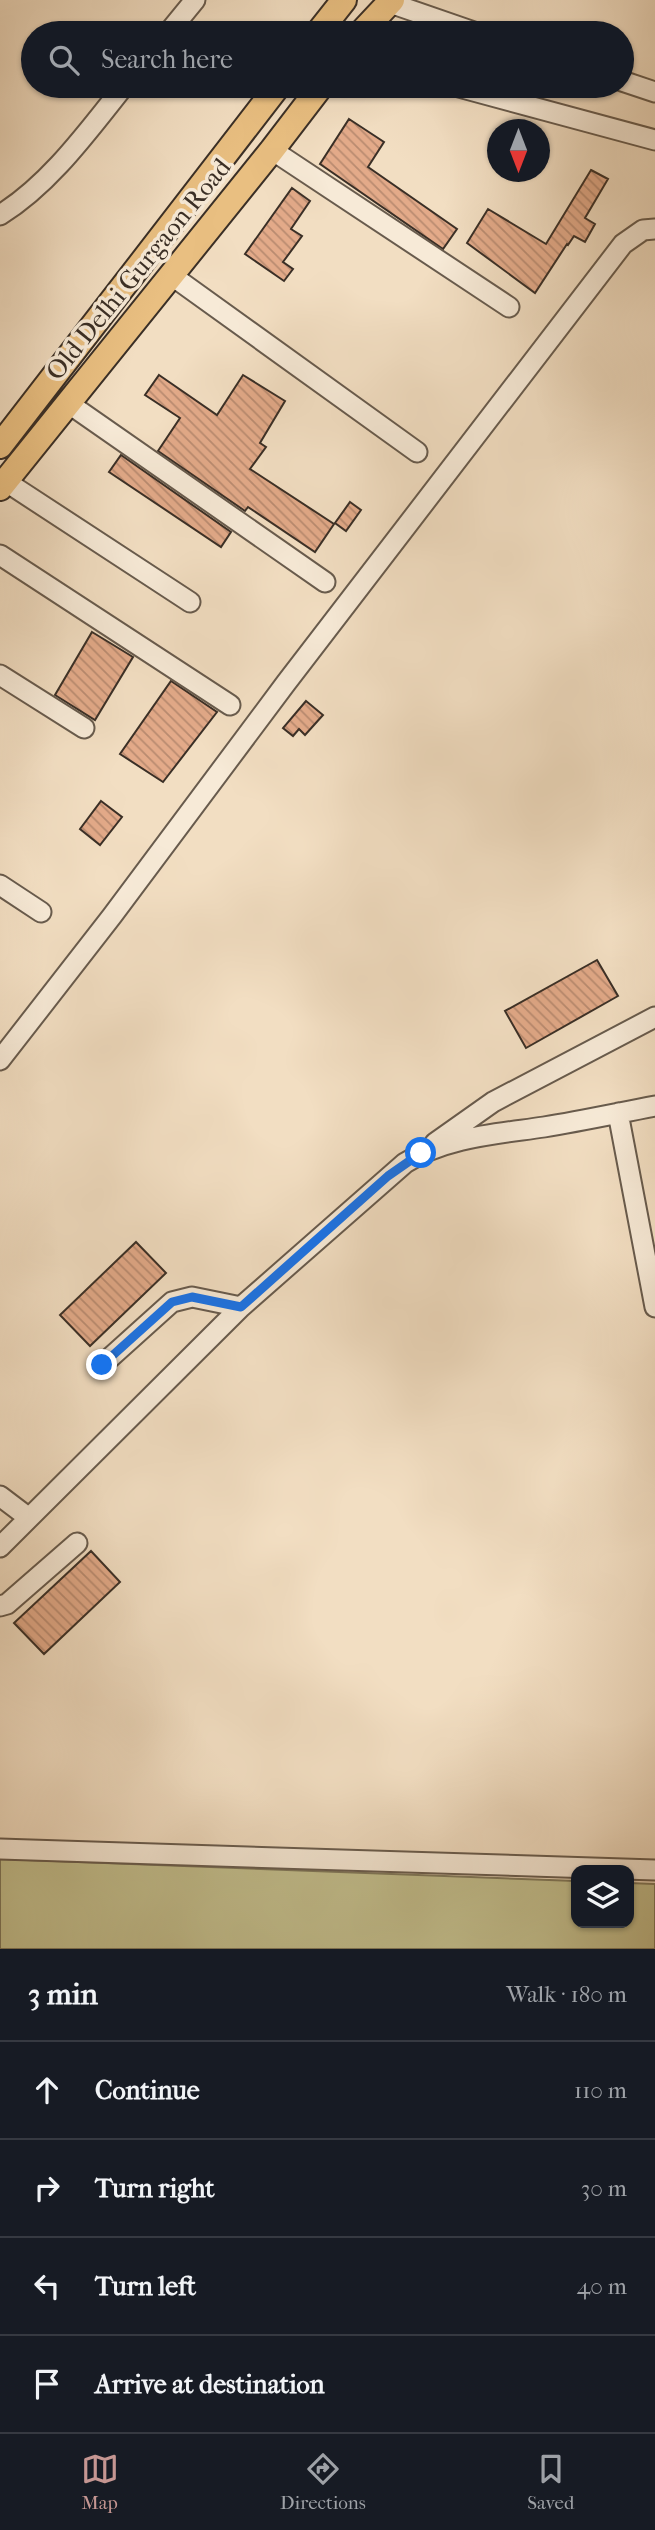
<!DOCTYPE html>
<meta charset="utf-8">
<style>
:root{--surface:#171b24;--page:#20242c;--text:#f1f3f6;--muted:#9ea1a6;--line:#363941;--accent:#c59692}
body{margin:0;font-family:"IM FELL French Canon",serif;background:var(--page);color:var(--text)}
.controls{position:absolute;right:21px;bottom:21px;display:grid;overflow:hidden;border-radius:14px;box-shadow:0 2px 5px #0004}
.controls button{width:63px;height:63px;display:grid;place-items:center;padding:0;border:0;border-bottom:2px solid var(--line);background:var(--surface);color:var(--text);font:35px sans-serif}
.compass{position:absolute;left:487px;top:119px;width:63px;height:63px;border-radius:50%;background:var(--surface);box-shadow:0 2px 5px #0004;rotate:180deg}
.stop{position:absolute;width:21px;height:21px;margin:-16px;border:5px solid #1a73e8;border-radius:50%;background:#fff}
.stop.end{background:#1a73e8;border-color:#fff;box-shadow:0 2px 7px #0008}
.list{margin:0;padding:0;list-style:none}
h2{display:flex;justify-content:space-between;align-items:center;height:91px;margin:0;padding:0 28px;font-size:30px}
h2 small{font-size:23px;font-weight:400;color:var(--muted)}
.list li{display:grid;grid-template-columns:46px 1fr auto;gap:21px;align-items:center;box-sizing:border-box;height:98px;padding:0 28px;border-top:2px solid var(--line)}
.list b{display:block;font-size:26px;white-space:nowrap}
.list em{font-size:23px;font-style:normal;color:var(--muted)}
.icon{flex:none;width:38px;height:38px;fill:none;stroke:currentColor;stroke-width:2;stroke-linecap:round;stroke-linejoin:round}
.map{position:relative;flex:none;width:655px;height:1949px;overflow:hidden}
.search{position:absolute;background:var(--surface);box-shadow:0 2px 5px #0004;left:21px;right:21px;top:21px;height:77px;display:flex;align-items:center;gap:18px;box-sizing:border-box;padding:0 24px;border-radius:38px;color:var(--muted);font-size:26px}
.sheet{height:483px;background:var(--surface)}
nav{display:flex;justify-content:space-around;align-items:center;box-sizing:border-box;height:98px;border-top:2px solid var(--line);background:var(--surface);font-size:19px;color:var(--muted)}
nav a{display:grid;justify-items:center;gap:4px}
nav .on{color:var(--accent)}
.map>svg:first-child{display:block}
</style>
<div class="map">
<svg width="655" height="1949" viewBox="0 0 655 1949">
<defs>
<pattern id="building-back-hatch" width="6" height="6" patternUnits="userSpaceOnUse" patternTransform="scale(1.75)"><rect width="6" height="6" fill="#e3aa89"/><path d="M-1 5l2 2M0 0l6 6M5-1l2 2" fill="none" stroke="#b98b70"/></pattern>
</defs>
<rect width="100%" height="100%" fill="#f2dec2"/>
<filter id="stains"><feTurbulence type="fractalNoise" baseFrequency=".00286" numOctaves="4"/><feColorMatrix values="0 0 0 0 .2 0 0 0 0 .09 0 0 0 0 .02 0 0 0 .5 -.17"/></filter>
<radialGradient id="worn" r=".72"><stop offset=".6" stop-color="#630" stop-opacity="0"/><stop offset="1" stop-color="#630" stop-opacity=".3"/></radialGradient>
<path fill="#c2bf8e" stroke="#7e775a" stroke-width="2" d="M0,1859L576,1881V1923H629V1883L655,1884V1949H0Z"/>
<path fill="url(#building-back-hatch)" stroke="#3a2f26" stroke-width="2" d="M349,119L384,142L368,167L457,229L443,249L320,164Z
M591,170L608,179L585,218L595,224L585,242L574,236L568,245L567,244L535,293L467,243L488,209L546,244Z
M292,188L310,201L291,229L302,236L283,262L293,269L284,281L245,254Z
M159,375L217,415L243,375L285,401L260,443L266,447L250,469L334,524L315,552L248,507L245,511L158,451L180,418L145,395Z
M121,455L231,532L221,547L109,472Z
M350,502L361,510L346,531L335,523Z
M92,632L133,657L95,720L55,695Z
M171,681L217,712L163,782L120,754Z
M306,701L323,715L305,735L299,729L293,736L283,728Z
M101,801L122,817L100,845L80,829Z
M597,960L618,996L526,1048L505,1011Z
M136,1242L166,1273L90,1346L60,1315Z
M91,1551L120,1582L44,1654L14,1623Z"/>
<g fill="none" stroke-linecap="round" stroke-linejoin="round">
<defs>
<path id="minor" d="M390,3L477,33
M168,33L195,0
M622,81L655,92
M455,86L655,140
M272,150L509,307
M0,215C50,184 88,131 124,86
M171,275L417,452
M68,403L325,582
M5,481L190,602
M0,555L230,705
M0,675L84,728
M0,885L41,912
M0,1060L112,916L286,683L623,244L643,230L655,229
M618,1113L655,1307
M435,1143L493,1102L655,1017
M102,1365L172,1302L192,1297L241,1307
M0,1496L29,1518
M0,1547L241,1307L405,1163C446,1137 497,1134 544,1127C581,1121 618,1113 655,1106
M0,1606L7,1604L77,1543
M0,1849L655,1870"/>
<path id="major" d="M318,33L344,0
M361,33L392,0
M0,446L278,86
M0,488L272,150L321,86"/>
</defs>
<use href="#minor" stroke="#685b4d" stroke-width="23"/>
<use href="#major" stroke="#3a2f26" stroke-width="28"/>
<use href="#minor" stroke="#f7ead7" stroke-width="19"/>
<use href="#major" stroke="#e9bf81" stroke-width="24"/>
</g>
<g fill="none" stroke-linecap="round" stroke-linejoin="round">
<path stroke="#1a73e8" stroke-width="9" d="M102,1365L172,1302L192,1297L241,1307L388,1176L421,1153"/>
</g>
<g text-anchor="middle" stroke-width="7" stroke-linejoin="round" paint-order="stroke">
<g font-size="26" fill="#3a2f26" stroke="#f7ead7">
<text transform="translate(138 269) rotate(-51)" y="9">Old Delhi Gurgaon Road</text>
</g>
</g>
<rect width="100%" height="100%" filter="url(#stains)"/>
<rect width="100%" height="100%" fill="url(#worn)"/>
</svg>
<div class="controls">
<button><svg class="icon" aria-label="layers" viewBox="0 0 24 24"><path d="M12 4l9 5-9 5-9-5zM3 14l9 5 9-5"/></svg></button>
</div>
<svg class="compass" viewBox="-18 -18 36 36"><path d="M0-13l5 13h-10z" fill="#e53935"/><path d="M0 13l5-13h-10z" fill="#9ea1a6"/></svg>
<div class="stop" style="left:421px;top:1153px"></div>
<div class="stop end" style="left:102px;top:1365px"></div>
<div class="search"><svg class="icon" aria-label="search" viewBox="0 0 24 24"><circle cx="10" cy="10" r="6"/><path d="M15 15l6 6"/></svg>Search here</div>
</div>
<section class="sheet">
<h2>3 min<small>Walk · 180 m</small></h2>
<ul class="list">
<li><svg class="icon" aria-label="ahead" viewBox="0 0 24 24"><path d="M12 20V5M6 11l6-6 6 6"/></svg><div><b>Continue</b></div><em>110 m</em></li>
<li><svg class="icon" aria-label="right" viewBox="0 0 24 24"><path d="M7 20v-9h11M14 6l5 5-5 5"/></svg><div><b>Turn right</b></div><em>30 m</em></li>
<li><svg class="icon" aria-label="left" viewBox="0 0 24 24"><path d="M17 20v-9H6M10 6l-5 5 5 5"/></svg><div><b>Turn left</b></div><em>40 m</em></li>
<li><svg class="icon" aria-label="arrive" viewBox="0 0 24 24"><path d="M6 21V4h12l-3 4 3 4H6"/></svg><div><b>Arrive at destination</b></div></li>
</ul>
</section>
<nav>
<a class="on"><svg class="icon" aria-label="map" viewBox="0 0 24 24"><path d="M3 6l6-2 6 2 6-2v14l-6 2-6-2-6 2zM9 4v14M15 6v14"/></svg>Map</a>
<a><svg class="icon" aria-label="directions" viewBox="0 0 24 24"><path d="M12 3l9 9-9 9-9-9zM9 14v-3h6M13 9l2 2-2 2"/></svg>Directions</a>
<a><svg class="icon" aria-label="saved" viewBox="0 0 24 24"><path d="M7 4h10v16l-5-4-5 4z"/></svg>Saved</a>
</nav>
